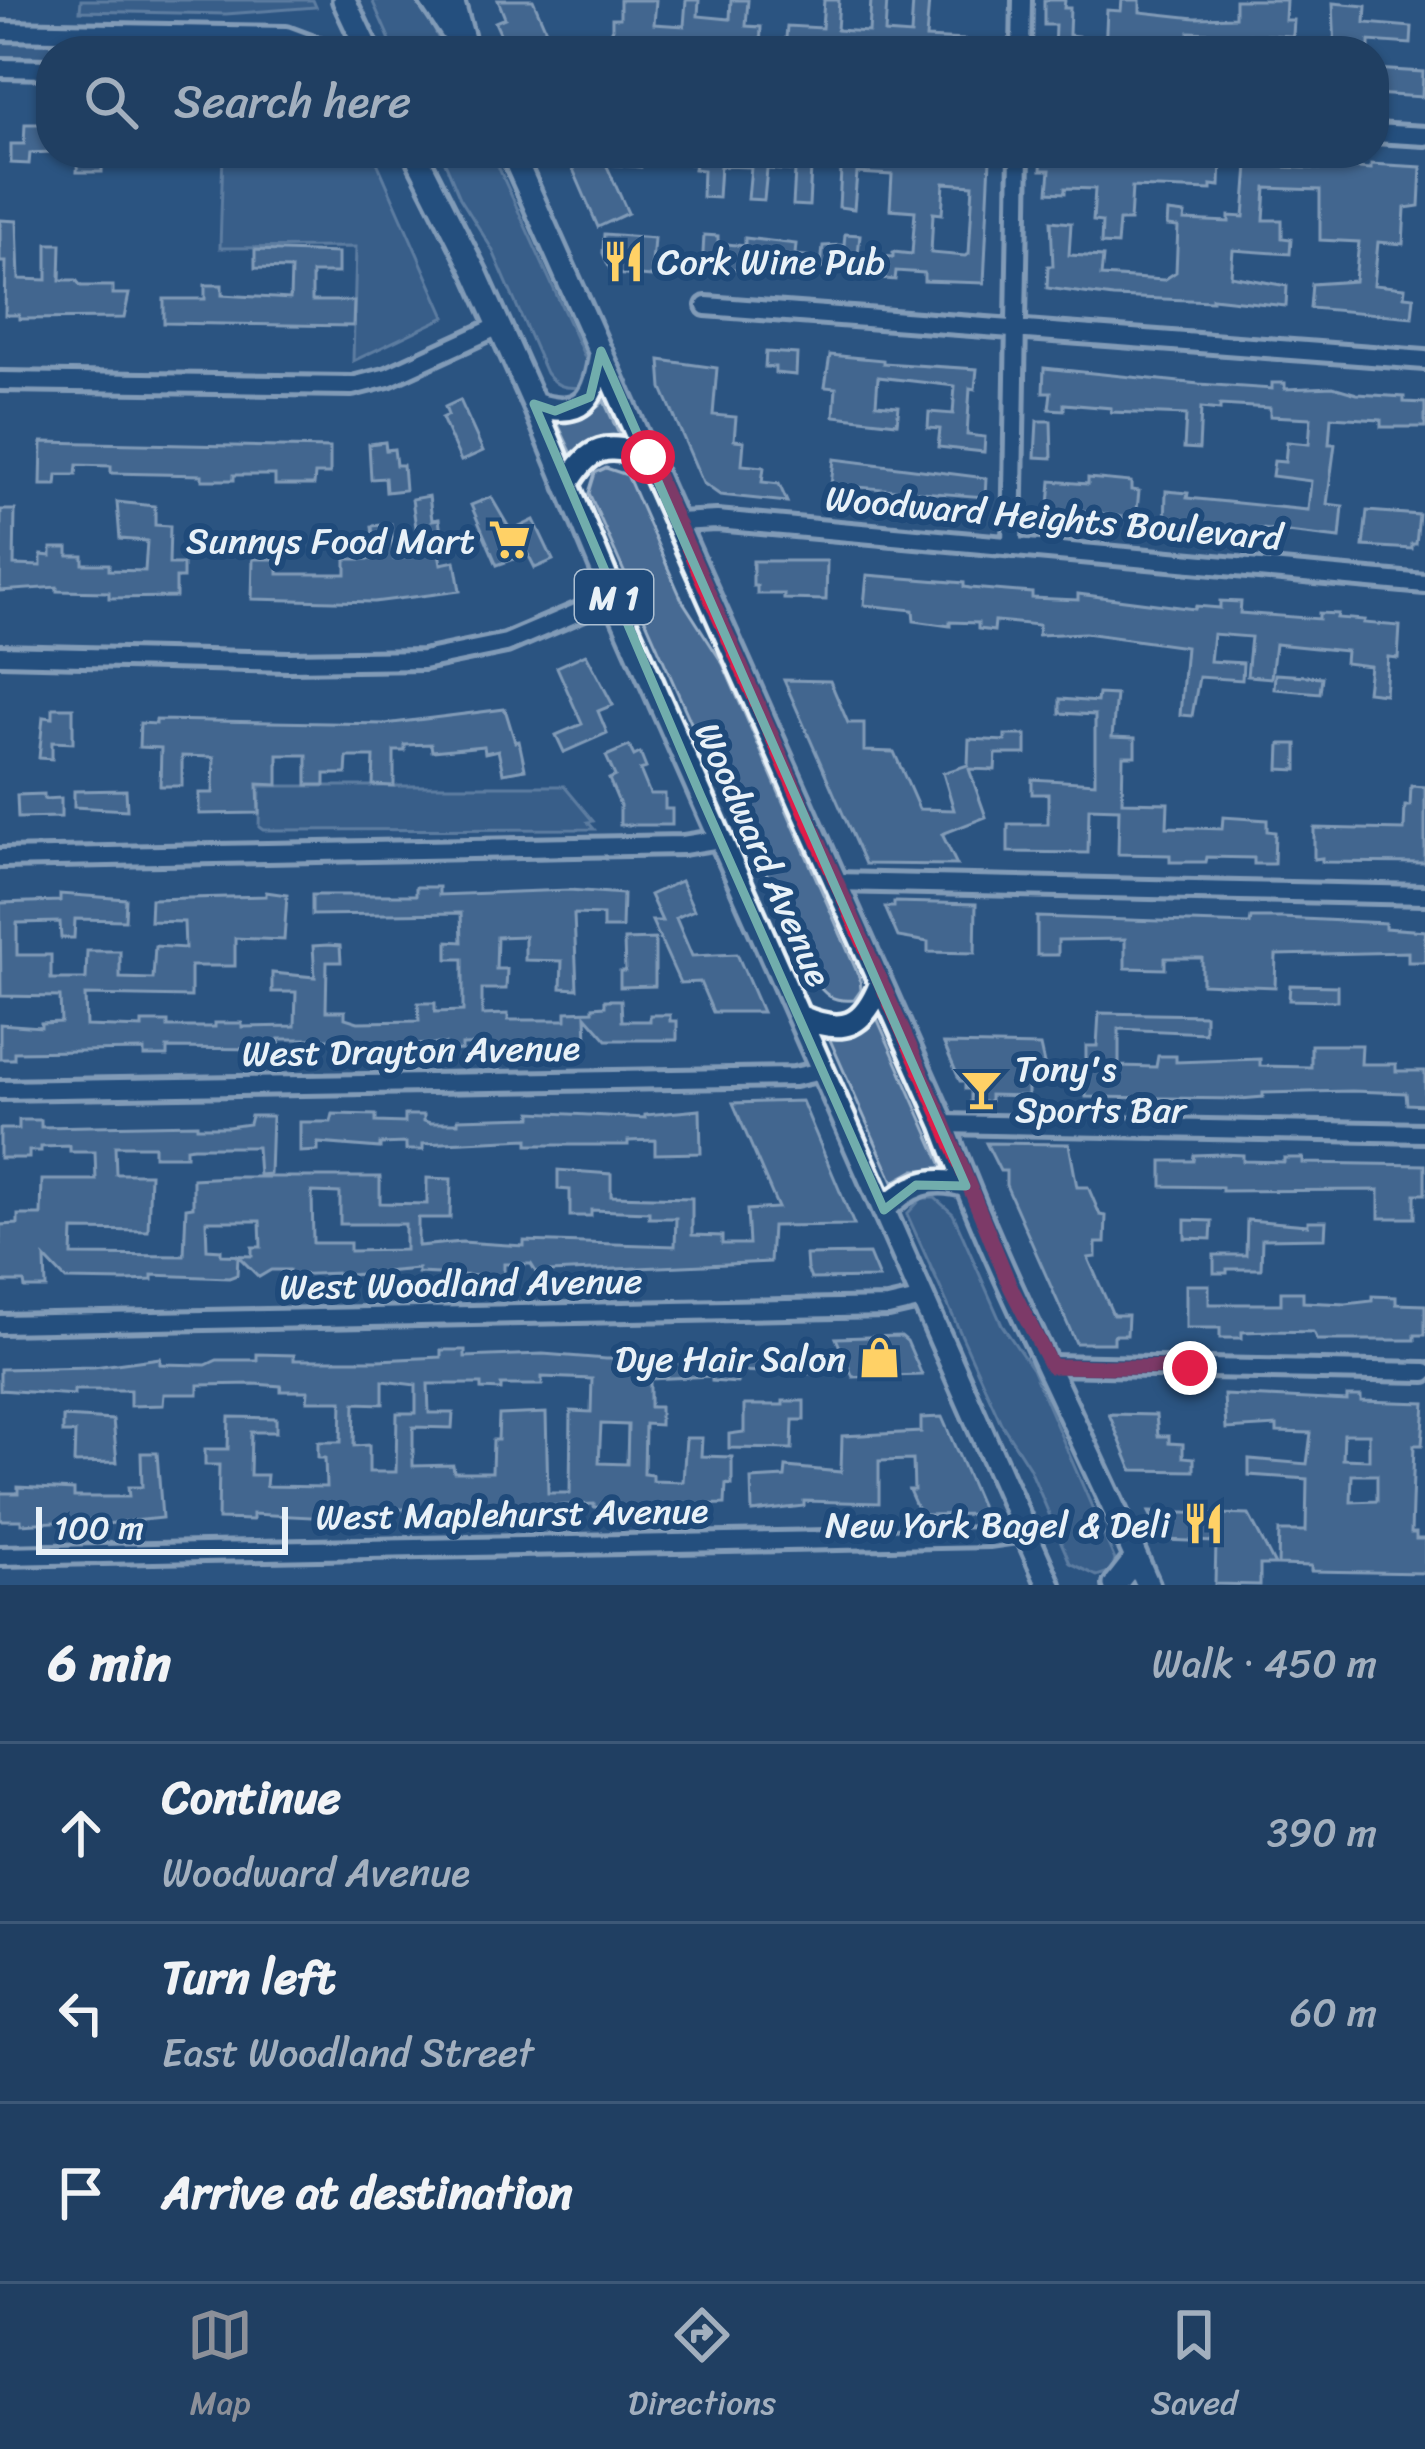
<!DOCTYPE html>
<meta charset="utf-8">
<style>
:root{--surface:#203f62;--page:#284668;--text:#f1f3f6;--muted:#a2afbe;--line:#3d5877;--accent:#8c9099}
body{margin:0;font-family:Sriracha,sans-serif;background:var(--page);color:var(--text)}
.scale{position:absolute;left:36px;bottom:30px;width:252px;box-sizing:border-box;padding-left:12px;border:6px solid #e8f1f8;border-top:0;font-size:33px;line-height:42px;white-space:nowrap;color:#e8f1f8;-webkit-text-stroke:9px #1f4a7a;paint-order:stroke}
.stop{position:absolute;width:36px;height:36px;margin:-27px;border:9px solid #e11d48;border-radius:50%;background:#fff}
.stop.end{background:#e11d48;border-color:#fff;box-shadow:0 3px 12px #0008}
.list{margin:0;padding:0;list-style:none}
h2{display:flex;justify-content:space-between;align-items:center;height:156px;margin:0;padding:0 48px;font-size:51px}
h2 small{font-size:39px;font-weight:400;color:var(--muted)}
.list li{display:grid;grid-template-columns:78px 1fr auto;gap:36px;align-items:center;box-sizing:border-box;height:180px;padding:0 48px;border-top:3px solid var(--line)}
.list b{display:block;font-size:45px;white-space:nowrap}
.list p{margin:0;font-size:39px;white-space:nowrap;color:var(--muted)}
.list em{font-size:39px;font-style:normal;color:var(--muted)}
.icon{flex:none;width:66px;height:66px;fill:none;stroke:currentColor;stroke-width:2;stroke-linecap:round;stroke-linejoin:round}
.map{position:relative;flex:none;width:1425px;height:1585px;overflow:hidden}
.search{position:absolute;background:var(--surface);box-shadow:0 3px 9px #0004;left:36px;right:36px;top:36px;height:132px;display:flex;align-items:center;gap:30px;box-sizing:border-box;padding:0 42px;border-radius:48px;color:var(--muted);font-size:45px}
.sheet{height:696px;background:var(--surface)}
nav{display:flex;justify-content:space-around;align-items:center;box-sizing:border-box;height:168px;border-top:3px solid var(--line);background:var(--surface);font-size:33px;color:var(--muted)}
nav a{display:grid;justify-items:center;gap:6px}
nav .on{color:var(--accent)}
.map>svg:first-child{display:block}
</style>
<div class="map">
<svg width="1425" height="1585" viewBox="0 0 1425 1585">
<rect width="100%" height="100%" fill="#2b5482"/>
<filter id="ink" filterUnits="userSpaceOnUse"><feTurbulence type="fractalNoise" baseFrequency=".00833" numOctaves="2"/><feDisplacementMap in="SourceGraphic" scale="24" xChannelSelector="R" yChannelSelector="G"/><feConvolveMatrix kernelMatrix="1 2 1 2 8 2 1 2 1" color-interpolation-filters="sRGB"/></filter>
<g filter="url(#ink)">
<path fill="#476b93" stroke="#98aec6" stroke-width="3" d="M81,0H313L316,7L226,14L80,11Z
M372,0H421L444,51L394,49Z
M0,38L62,40L68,51H51V61L0,60Z
M100,41L286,43L292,51H93Z
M223,153H373L445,317L353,361L356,247L220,248Z
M441,153H492L588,364L580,387C564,389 556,386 546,373L492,249L460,198Z
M604,401L621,439L590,441L572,454L555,418C576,421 590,416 604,401Z
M606,468L627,475L682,600L723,664L860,979L861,990L854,1000C832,1002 824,995 812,977L736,803L701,745L589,493L595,473Z
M260,786H564L593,821L588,822L594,829L263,830L259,827Z
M877,1018L944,1170H915L893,1182L827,1033L865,1024Z
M922,1198H935L953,1214L1002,1325L1032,1369L1115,1560L1112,1571L1097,1576L1070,1563L1029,1467L1001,1423L907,1214Z"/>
<path fill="#5d7da1" stroke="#e8f1f8" stroke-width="3" fill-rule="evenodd" d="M498,0H533L555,51H508L495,22L505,18Z
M620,0H656L654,24L684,26L686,0H699L698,16L730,19L731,0H748L746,26L761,27L760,51L612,42V18H620Z
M824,0H839L837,30L869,32L871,0H887L885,33L911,35L913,0H929L926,38L964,40V51H785L787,26L822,28Z
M1044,0H1065L1064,8H1070L1069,35L1078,36V51H1054L1055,25H1044Z
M1122,0H1140V12L1195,18L1235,17V0H1286L1285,20H1294L1293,36L1189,32L1188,51H1105L1107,10L1121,11Z
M1333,3L1366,6L1365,23L1412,27L1411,44L1369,41V51H1335Z
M1374,69L1423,72L1422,97L1374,94Z
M25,124H46V128H51V152L30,153L29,164L11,163V144H24Z
M566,153H633L640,167L606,164L628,213L598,227Z
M690,153H899L923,158L990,159L984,283L924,281V273L896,271L895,280L872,278L848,274V270L821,268L823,246L844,245L845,234L860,235L858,254L893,257V252L912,254L915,211L890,209L892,175L857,173L854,209L839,207L841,170L811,167L809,206L793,205L795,171L767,169L764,200L748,199L751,167L720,166L718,198L702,197L703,170L694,169L695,164H690ZM944,183L973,185L969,254L965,256L931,253L933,213L942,214Z
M1042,153H1147L1221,158L1220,186L1211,185V190L1132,187L1130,221H1119L1117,245L1101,244L1102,222L1093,221L1095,189L1065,188V193L1048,192L1050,170H1041Z
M78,154H102V172H77Z
M1325,161L1338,162V166L1342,167L1371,169V164L1421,167L1419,206L1405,208L1403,244L1378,242L1374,285L1405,288L1404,296L1414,297L1412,317L1310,308L1312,284L1355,281L1359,242L1320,240V190L1266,188L1264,220H1282V238L1291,239L1290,254L1233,250L1231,276L1287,286L1286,306L1212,298V301L1113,297L1047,288L1048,266H1053L1051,221L1071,223L1069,255L1103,257L1101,276L1164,280L1176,272L1178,227L1167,226L1168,212L1185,214L1184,220L1229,222V216L1244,217L1248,165L1322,169Z
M0,220L17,221L19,279L47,280V244H61L60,280H76L81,286H113V294H129L124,318L19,319V315H5L6,262H0Z
M604,234L654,238L651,277L612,274L603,253Z
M704,235L718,236V243L745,246V238L796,244L795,255L816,257L814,275L721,268V273L702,271Z
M255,250L338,253V273H312V301H354L353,326L164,323V299H205V285H222V295L290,299L291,269L255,268Z
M766,352L797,354L796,375L775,373V367H765Z
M830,355L883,360V363L977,369L975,389L970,388L967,435L985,437L984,452L938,447L940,429L928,428L929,412L953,414L955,386L878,377L876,404L899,406L897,423L834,416L836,388L825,387Z
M660,360L717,368L713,415L736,417L734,440L744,441L742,465L764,467L762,482L779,484L787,502L720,495L703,483L662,388Z
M1044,368L1199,384L1272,389V383H1285V389L1333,387L1357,394L1404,397V402L1425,403V427H1381V420L1331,417L1329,444H1335L1327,504L1343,506L1340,538L1261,529L1260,537L1247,536L1248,530L1219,526L1218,534L1165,528L1166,491L1188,493L1187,498L1308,510L1311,481L1272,476L1274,461L1285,462L1287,442L1309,444L1311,418L1270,416V408L1220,405V410L1201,408L1199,449L1184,448L1186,415L1111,412V408L1064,404V410L1049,409L1051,392H1043Z
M460,400L483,451L461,461L442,418L448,415L445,407Z
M1037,421H1051L1052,458L1035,457Z
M42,442L330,448V474H315L314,485H275V475H234V480H202V475L111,473V466L77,465L76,475H57L56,485H41Z
M385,442L386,450L394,449L396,465H403L405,490L386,492L385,478L371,479L369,444Z
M834,459L986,478L985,497L831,485Z
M1088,478L1131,482V490L1139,491L1136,519L1071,509V519L1048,517L1051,481L1088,484Z
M429,496L432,520L439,519L441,534L436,535L441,564L455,561L460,591L374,602L252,599L253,559H278V574H346V559H375L372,526L391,524L394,559L420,556L412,499Z
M491,497L511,531L534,520L553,560L535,568L528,554L497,565L471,505Z
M117,502L155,506V525L170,526L169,564H183V578H176V597L109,598V592L57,591V587L0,591L1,510H15L14,565L41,566V555L51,556V548H68V556H83V564H109V570L145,571L147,541L120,539Z
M1367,511L1419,515L1416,544H1412V549L1363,546Z
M753,561H827L826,600L784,599V594H757V586H753Z
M867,575L964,583V587L970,588L1032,593V598L1078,600V594L1195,609L1196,606L1220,608V601L1241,602L1240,613L1319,619V613L1338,614L1337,618L1365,620L1364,623L1400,626L1398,658L1388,657L1385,694L1367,692L1370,666L1345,663L1346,651L1275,644L1271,678L1247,676L1251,637L1213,634L1210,661L1243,663L1242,680L1199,677L1192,716L1180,715L1186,647L1085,633L1038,635L1039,625L995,621L994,631L978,629V623L950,622V626L914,621L913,610L864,605Z
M586,654L613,705L598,711L607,733L564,752L556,735L582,724L557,667Z
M1275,674L1322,677L1320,693L1274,689Z
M784,680L830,681L848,723H864V751L894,752L919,809L954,810L943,773L968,765L969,739L1005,741V735H1026V754H996L995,770L969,769L986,817L942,834L957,865L865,864Z
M1098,694L1116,695L1112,737L1135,738V756H1123L1122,802L1168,803L1167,827L1222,829L1223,817L1267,820V831L1275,832L1274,864H1254V858L1207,857L1206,862H1170V855L1118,854L1119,809L1089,808L1088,853L1008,852V824H1048V794H1032V779L1095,783V715L1060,713V699L1097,702Z
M53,708H73V743L52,742V759L39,758L43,717L53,718Z
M505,709L515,742L519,741L525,769L503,773L498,750L485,753L484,746L432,751L431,744L405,745V751H394V786L373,785L374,757H347L346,774H325V785H307V755H278V785L258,784L259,813L199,814V793H213L214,757L182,756V786H160L161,748L139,747L140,723L156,724V720L385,724Z
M1280,744H1297V770L1279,769Z
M629,746L634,756L640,753L646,768L640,770L650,794H665V809H672V825H620V805L609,779L615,776L606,756Z
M1411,786L1425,787V863L1322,862V858L1314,859V828L1404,830L1405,806H1410Z
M126,790L127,810L74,807V791Z
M44,794V799L61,798V817L18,818L17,795Z
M681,881L694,910L676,918L692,956L737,954L762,1012H713L700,982L680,983L652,921H662L650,895Z
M416,887H439V895L569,890L623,894L622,928H603V915L574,914L577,989L561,988L562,961L525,960V936L497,937L496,969H507L506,989H482V1015L508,1014V1020H566V1012L593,1011V1007L605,1006V1000H621L622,1021H650V1015H670V1021H677V1040H607L586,1016L587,1042L538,1043V1047L516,1050L490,1051V1044L462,1045V1050L445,1051V1044L344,1046V1041L333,1039H279L280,1049L167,1048V1056H144V1050L14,1052V1059H0V1024L41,1027V1023L61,1022L60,997L1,996L0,903L60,901V894L126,899L125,920L75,919L74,938H61L60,922L17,923V955H51V979H86L87,951H120V978L153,979L155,946L185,948L184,922L150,921L151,899L266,896V892L287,895L284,940L235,938V966H191V997L85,995L86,1026L142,1028V1022H168V1027H215V1023H242V1027L295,1026L296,992H272V973L315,977L313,946L328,945L340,946L341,962H327L326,1011H345V1018L358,1022L419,1021L418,1003H435V1012L463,1011V959H448V941L462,942L461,913L312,915V895H416Z
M894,902L976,904L975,953L928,952V942L898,937L885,907H894Z
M1037,917L1250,924L1251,918H1281L1385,923V928L1425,931V962H1408V952L1276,955L1275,987L1202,984V958H1165V969L1125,968V939L1058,940V955H1037Z
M655,939V986L620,987V971H625L624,940Z
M1290,985L1337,986V1001L1289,1000Z
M1099,1013L1205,1015V1033L1119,1029V1066L1156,1067L1158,1056H1176V1062L1260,1059V1066L1311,1067V1045H1362L1361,1064H1396V1071H1425V1105L1407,1104L1406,1093L1352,1091L1263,1093V1097L1240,1099L1086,1097V1046H1097Z
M944,1044L1040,1046L1046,1073H1028V1096L990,1095V1102H971V1089H965V1081H960Z
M802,1101L854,1225L772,1226L770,1262L549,1272H536L531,1264H504V1277L418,1273V1269L338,1276V1273L289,1275V1270H271L259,1277L238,1256L237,1275L229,1278L152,1275V1280L126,1281L66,1280L45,1258L46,1288H25L24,1282H0V1225L18,1224V1215H41L42,1180H96L95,1152H70V1146L41,1147V1151H29V1158H0V1129H19V1120H41V1127L197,1124V1127H228L249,1124L251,1116H272L270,1174L259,1175L257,1147H193L186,1148V1156H154V1146H115L116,1174H150L148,1231L73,1230L72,1255L184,1256L186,1208L193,1207V1179L230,1177H380V1203L427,1204V1178L451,1179L450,1218H418V1246L462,1242L524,1246V1241L675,1246L676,1218H649V1212L591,1210V1216H570V1190L558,1189V1170L611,1174V1196L692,1198V1235L722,1236V1244H749L747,1210L778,1208L733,1103ZM312,1192L340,1193V1224H405V1250L350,1251V1243H313ZM206,1221H260L261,1247H252V1256L221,1255V1250L207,1249Z
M700,1110L701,1153L655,1154V1140L628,1141V1145H528V1139L423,1144V1150H406V1143L380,1144V1148L318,1143V1151L300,1152V1122H331L333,1114L376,1115V1122L405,1123V1115H424V1121L430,1123H458V1119L532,1117V1112L645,1118V1115Z
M986,1143L1069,1144L1077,1187H1088L1100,1215L1106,1216L1105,1243H1096V1257L1088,1258L1113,1315H1128L1127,1335H1114V1343H1076L1006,1185V1171H1000Z
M1222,1154L1243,1155V1161L1284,1162V1158H1303V1163L1425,1165V1194H1415V1218H1379V1190L1222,1191V1187L1162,1186V1161H1193L1194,1155Z
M1185,1220L1212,1221L1211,1239L1185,1238Z
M1247,1220L1308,1225V1221H1326L1325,1238L1262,1239L1261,1269H1227V1273H1214V1255H1246Z
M869,1254L879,1278L811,1279L807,1269L806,1255Z
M1186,1285H1209V1304H1281V1292H1303V1302L1346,1304L1372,1301V1296L1396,1297V1304L1425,1305V1335H1415V1340H1317L1313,1332L1272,1331L1242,1332V1338H1220V1328H1186Z
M901,1336L907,1341L922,1375L853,1377L836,1338Z
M441,1350H465V1357L543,1354L606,1359L757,1358V1352L816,1351L817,1374L738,1371L737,1383L712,1381V1376L650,1379V1407H660V1425L645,1424L644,1474L653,1475V1481L683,1482L686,1438H702L701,1456L732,1457V1485L726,1484L725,1504L689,1505V1514L644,1513V1508L594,1507V1504L462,1510L424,1516H406L404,1509H374L350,1512V1519L253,1514V1520L218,1519L219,1465H205V1449H228L229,1417L276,1418V1432H251L250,1475H267L266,1486L326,1487L325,1458H318V1442H341L342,1401H307L308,1391H281V1386L254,1384L198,1385V1394H164L163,1405L130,1406V1390H74V1395L0,1390V1369L94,1367L160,1358V1364L206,1365L217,1360H257V1354L294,1355V1360H378L441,1357ZM542,1377L592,1379L591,1412L571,1411L570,1493H548L546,1413L499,1415L498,1440H493L492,1472H454L453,1465L413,1466V1427L452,1428L453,1413H429L428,1384H481V1389L501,1390V1385H542ZM383,1381L416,1385V1413H397L396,1472H369V1445L354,1446L355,1403L383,1404ZM601,1424L628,1425L627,1464L599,1463Z
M1224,1395L1347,1401V1396H1361V1401L1425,1403L1422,1445H1414L1411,1533H1416V1539H1425V1573L1311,1571V1566L1278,1565L1279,1531H1306L1307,1479L1249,1475V1459L1307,1464L1311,1433L1277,1432V1426L1226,1429ZM1344,1434H1369V1460L1343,1459ZM1352,1475H1377V1501L1351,1502Z
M783,1401H804V1420H793L792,1449L729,1448V1434L744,1432V1405H783Z
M1109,1414L1156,1415L1158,1436H1169V1443L1183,1444V1457L1194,1458V1471L1132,1470Z
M63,1417L113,1420L117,1462L74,1463L75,1433H63Z
M942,1417L984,1514L920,1515L909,1490H914L913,1460L879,1461V1503L804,1501V1506L752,1512L751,1479L785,1477L786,1467L841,1472L842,1436L921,1432V1418Z
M141,1453H157L162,1518L105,1524V1519L21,1524V1520H0V1493H18V1487L74,1490V1497H129L128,1487H142Z
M1149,1512L1249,1515L1275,1565H1260V1585L1215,1584L1216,1542L1163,1540Z"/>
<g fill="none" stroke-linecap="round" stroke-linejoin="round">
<defs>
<path id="minor" d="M0,31L286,36L326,51
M81,51V33
M1021,51L1022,0
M0,68L51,69
M1374,133L1425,136
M706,306L1425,360
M0,381L352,386L388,377L499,326
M677,522L717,520L1425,584
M1012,547L1019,153
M0,655L288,662L423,660L506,643L614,597
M0,858L683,845L720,839
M835,882L1425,895
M0,1090L794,1077L822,1071
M943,1124L1425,1133
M0,1324L888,1307L923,1299
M1050,1365L1425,1372
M0,1556L990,1537L1025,1532"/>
<path id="major" d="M344,0L368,51
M431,0L465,51
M452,0L463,39
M415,153L476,274L534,404L614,597L1049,1585
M512,153L943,1124C1001,1282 1082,1431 1148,1585
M534,404C584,421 595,397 601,352
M567,485C590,445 606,443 648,456
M801,1017C844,1035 863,1027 880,985
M884,1210C908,1185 932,1175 966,1186
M1115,1585L1136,1558"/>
</defs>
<use href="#minor" stroke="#e8f1f8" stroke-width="26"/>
<use href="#major" stroke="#e8f1f8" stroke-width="30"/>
<use href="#minor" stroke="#1f4a7a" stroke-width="16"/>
<use href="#major" stroke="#1f4a7a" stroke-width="21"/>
</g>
</g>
<g fill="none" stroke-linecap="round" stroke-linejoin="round" filter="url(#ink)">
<path stroke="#e11d48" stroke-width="15" d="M648,457L944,1124L1010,1286L1051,1366L1190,1368"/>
</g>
<path d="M0 0H1425V1585H0ZM601,351L966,1186L916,1185L884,1210L700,794L534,404L555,411L590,397Z" fill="#2b5482" fill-opacity=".55" fill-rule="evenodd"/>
<path fill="none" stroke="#71adac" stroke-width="9" stroke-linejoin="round" d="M601,351L966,1186L916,1185L884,1210L700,794L534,404L555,411L590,397Z"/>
<defs>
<symbol id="restaurant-bare" viewBox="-9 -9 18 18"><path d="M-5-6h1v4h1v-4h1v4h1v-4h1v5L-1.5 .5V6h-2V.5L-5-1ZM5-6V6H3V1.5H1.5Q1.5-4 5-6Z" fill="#ffd166" stroke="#1f4a7a" stroke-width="2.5" paint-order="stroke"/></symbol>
<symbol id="supermarket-bare" viewBox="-9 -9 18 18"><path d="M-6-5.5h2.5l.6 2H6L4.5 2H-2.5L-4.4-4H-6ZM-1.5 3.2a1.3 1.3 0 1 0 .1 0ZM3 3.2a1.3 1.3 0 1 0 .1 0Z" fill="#ffd166" stroke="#1f4a7a" stroke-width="2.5" paint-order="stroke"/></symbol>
<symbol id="bar-bare" viewBox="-9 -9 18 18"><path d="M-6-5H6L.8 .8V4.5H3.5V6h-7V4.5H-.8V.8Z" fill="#ffd166" stroke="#1f4a7a" stroke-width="2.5" paint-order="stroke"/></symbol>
<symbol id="shop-bare" viewBox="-9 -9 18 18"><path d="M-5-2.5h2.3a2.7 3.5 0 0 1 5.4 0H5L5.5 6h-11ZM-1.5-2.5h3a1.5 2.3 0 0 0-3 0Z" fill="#ffd166" stroke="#1f4a7a" stroke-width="2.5" paint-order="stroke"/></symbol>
</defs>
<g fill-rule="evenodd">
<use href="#restaurant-bare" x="594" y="232" width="59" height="59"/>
<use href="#supermarket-bare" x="480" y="510" width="59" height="59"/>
<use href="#bar-bare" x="952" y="1060" width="59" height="59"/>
<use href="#shop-bare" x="850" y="1328" width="59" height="59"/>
<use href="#restaurant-bare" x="1174" y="1494" width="59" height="59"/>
</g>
<g text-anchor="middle" stroke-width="12" stroke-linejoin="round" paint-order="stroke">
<rect fill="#1f4a7a" stroke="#acbfd2" stroke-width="3" x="575" y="570" width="78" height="54" rx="9"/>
<g font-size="33" font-weight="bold" fill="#e8f1f8">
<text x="614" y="609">M 1</text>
</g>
<g font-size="36" fill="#e8f1f8" stroke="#1f4a7a" text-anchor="end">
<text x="657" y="274" text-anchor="start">Cork Wine Pub</text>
<text x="475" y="553">Sunnys Food Mart</text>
<text x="1015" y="1081" text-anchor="start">Tony's<tspan x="1015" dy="41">Sports Bar</tspan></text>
<text x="846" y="1371">Dye Hair Salon</text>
<text x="1170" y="1537">New York Bagel &amp; Deli</text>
</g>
<g font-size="36" fill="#e8f1f8" stroke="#1f4a7a">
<text transform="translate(1054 517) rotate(5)" y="13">Woodward Heights Boulevard</text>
<text transform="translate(764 854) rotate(66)" y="13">Woodward Avenue</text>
<text transform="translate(411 1050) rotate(-1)" y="13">West Drayton Avenue</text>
<text transform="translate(461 1283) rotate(-1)" y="13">West Woodland Avenue</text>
<text transform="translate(512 1513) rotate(-1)" y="13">West Maplehurst Avenue</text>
</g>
</g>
</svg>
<div class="scale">100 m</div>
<div class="stop" style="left:648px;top:457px"></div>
<div class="stop end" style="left:1190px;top:1368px"></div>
<div class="search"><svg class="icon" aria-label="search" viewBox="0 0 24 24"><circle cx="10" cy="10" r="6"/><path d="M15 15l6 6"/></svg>Search here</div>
</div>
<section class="sheet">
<h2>6 min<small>Walk · 450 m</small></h2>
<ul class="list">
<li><svg class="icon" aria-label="ahead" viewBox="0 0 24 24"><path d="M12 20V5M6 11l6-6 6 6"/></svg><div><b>Continue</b><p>Woodward Avenue</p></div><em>390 m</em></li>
<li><svg class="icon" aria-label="left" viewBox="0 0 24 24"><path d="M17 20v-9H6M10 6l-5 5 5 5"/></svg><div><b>Turn left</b><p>East Woodland Street</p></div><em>60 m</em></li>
<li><svg class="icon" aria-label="arrive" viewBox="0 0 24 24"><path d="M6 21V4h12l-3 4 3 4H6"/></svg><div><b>Arrive at destination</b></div></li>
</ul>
</section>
<nav>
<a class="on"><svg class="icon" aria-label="map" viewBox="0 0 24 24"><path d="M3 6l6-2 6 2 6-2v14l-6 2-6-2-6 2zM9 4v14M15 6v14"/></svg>Map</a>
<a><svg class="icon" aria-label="directions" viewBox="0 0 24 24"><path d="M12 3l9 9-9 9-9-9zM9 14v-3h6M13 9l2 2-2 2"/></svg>Directions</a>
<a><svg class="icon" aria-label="saved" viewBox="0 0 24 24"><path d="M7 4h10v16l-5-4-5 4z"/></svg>Saved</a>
</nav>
